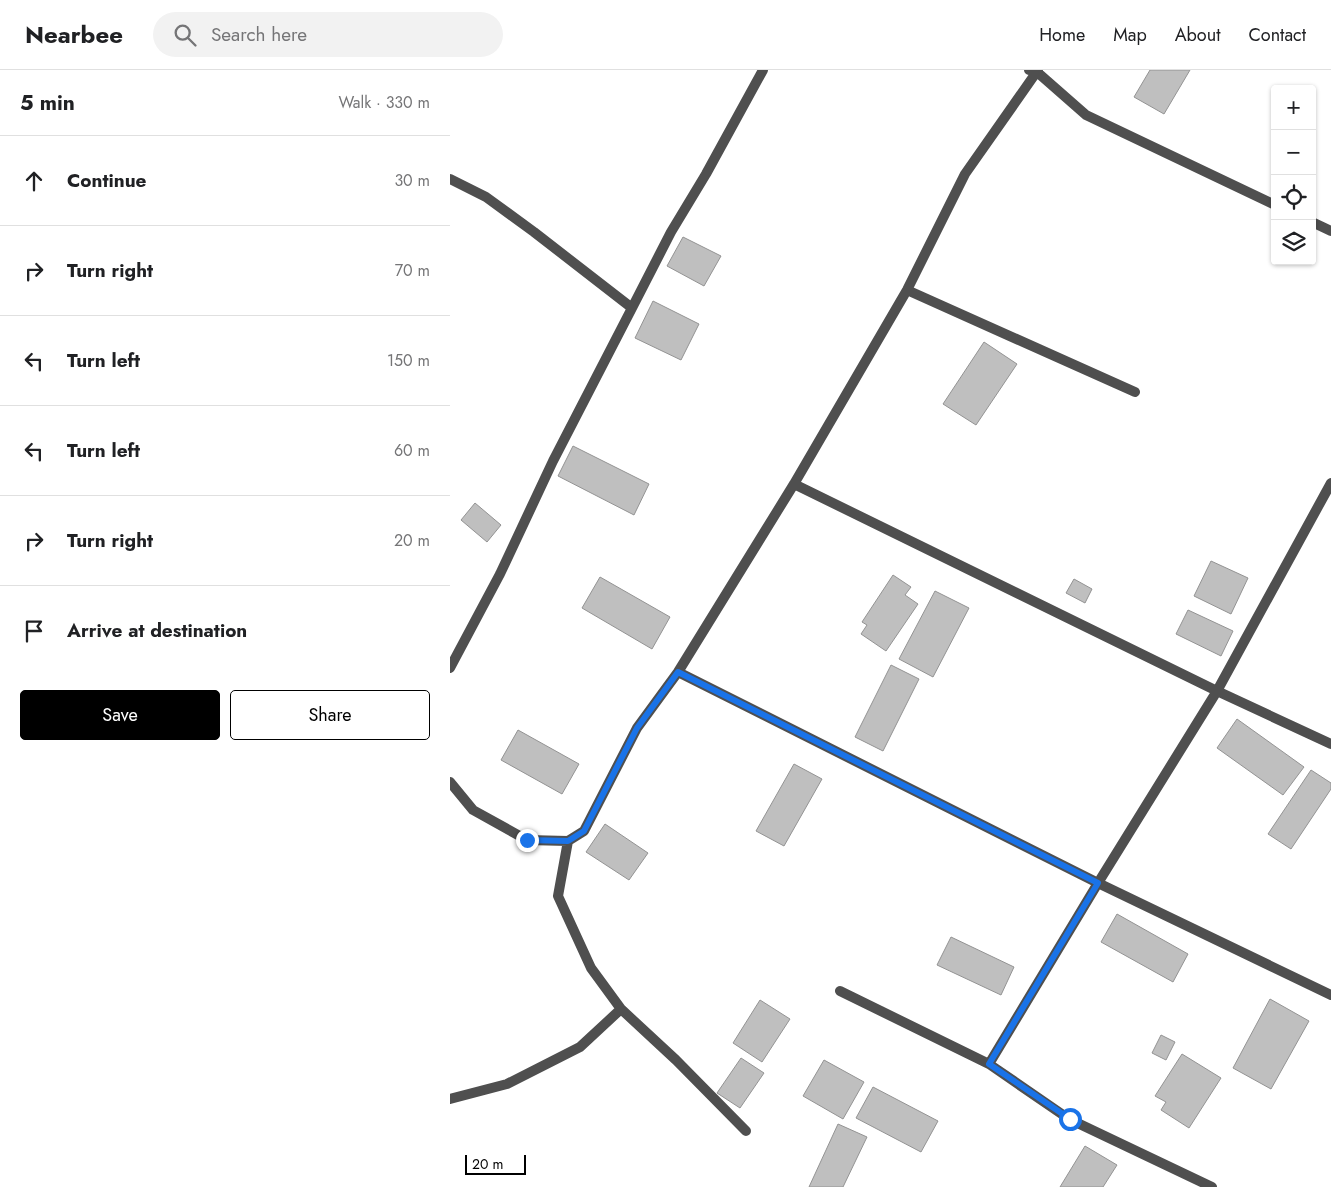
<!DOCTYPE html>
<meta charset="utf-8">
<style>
:root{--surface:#fff;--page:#f2f2f2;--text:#202124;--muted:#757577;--line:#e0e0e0;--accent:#000}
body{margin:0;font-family:Jost,sans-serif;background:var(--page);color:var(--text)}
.controls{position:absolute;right:15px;top:15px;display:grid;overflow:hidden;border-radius:5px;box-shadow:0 1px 4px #0004}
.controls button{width:45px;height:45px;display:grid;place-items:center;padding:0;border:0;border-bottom:1px solid var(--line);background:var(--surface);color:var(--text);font:25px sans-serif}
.scale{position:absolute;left:15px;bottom:12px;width:61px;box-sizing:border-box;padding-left:5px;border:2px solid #000;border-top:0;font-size:14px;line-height:18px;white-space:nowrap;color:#000;-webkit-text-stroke:4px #fff;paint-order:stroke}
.stop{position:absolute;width:15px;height:15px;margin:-11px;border:4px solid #1a73e8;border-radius:50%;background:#fff}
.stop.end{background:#1a73e8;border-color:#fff;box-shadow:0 1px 5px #0008}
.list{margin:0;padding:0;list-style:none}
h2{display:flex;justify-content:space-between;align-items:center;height:65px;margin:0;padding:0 20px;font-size:21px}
h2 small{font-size:16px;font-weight:400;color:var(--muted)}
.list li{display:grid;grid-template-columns:32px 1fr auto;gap:15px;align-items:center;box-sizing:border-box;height:90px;padding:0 20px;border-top:1px solid var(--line)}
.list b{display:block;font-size:19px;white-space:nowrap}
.list em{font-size:16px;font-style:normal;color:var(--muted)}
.actions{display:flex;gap:10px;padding:15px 20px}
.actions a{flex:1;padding:11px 0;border:1px solid var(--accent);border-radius:5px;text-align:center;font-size:18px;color:var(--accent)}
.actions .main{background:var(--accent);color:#fff}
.icon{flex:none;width:28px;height:28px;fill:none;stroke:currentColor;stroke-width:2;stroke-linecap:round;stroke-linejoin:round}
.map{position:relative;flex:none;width:881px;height:1117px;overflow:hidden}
header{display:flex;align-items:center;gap:30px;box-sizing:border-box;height:70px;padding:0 25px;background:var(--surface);border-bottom:1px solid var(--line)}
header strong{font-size:24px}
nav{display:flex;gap:28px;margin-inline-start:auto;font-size:18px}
.search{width:350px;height:45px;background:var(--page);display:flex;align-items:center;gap:12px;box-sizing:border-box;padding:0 18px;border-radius:28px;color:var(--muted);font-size:19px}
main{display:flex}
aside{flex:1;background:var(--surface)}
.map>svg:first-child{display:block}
</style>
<header>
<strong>Nearbee</strong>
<div class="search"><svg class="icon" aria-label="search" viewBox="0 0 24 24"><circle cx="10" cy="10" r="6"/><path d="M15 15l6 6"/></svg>Search here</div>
<nav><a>Home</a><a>Map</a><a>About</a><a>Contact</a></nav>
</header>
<main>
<aside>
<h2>5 min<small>Walk · 330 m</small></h2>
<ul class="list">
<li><svg class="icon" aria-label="ahead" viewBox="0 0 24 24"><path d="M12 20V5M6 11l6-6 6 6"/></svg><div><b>Continue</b></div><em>30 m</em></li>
<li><svg class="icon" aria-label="right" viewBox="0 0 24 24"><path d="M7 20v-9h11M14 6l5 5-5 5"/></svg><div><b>Turn right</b></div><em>70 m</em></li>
<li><svg class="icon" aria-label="left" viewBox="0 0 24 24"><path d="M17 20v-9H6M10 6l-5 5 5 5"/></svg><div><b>Turn left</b></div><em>150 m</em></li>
<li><svg class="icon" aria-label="left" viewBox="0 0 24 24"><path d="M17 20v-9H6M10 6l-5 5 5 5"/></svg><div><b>Turn left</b></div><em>60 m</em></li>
<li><svg class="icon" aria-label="right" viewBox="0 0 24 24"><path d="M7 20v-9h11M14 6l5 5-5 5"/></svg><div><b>Turn right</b></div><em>20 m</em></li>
<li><svg class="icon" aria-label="arrive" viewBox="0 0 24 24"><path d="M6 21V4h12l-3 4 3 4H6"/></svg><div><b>Arrive at destination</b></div></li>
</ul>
<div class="actions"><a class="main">Save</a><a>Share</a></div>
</aside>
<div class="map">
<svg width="881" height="1117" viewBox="0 0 881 1117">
<rect width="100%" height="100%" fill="#fff"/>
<path fill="#bfbfbf" stroke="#939393" d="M700,0H740L714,44L684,27Z
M233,167L271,186L254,216L217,196Z
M203,231L249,254L231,290L185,268Z
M534,272L567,294L526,355L493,334Z
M123,376L199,414L184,445L108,406Z
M25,433L51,455L37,472L11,450Z
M761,491L798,508L781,544L744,526Z
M443,505L461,517L455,525L468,534L436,581L411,564L417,555L412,552Z
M150,507L220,547L202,579L132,538Z
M624,509L642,519L635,533L616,523Z
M485,521L519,538L483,607L449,589Z
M738,540L783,561L771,586L726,564Z
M441,595L469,609L433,681L405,667Z
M787,649L854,697L833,725L767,678Z
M68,660L129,694L112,724L51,690Z
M344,694L372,709L334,776L306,761Z
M861,700L881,713V719L841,779L818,764Z
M155,754L198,783L179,810L136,782Z
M667,844L738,884L723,912L651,872Z
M501,867L564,897L551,925L487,895Z
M820,929L859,951L821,1019L783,998Z
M310,930L340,949L312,992L283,973Z
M711,965L725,972L716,990L702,983Z
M732,984L771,1008L739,1058L711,1040L716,1032L705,1026Z
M291,988L314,1003L290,1038L267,1023Z
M374,990L414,1012L393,1049L353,1026Z
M423,1017L488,1051L471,1082L406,1048Z
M388,1054L417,1067L393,1117H359Z
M635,1076L667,1095L653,1117H610Z"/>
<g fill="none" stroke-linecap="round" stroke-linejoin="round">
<path stroke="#4f4f4f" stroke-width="10" d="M579,0L587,2L636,45L825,135
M0,109L36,127L84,162L182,238L103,391L50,504L0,598
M862,152L881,161
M457,220L685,322
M182,238L221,162L256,104L313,0
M344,414L767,621L881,674
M228,602L648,813L881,925
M0,712L23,740L77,770L118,771L134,761L187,658L228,602L344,414L457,220L515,104L588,0
M118,771L108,826L141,898L171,939L226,990L296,1061
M390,921L539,994L619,1049L762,1117
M539,994L648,813L767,621L881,413
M0,1029L57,1014L130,977L171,939"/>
</g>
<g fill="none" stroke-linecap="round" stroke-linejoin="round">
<path stroke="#1a73e8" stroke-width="6" d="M77,770L118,771L134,761L187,658L228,602L648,813L539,994L620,1049"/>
</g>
</svg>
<div class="controls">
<button>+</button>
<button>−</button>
<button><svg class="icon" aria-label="locate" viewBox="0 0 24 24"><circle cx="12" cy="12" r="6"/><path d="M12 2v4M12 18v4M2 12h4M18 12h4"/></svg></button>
<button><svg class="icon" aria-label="layers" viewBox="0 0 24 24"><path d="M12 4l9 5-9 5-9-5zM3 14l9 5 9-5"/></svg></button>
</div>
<div class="scale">20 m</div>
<div class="stop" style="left:620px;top:1049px"></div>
<div class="stop end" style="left:77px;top:770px"></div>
</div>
</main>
